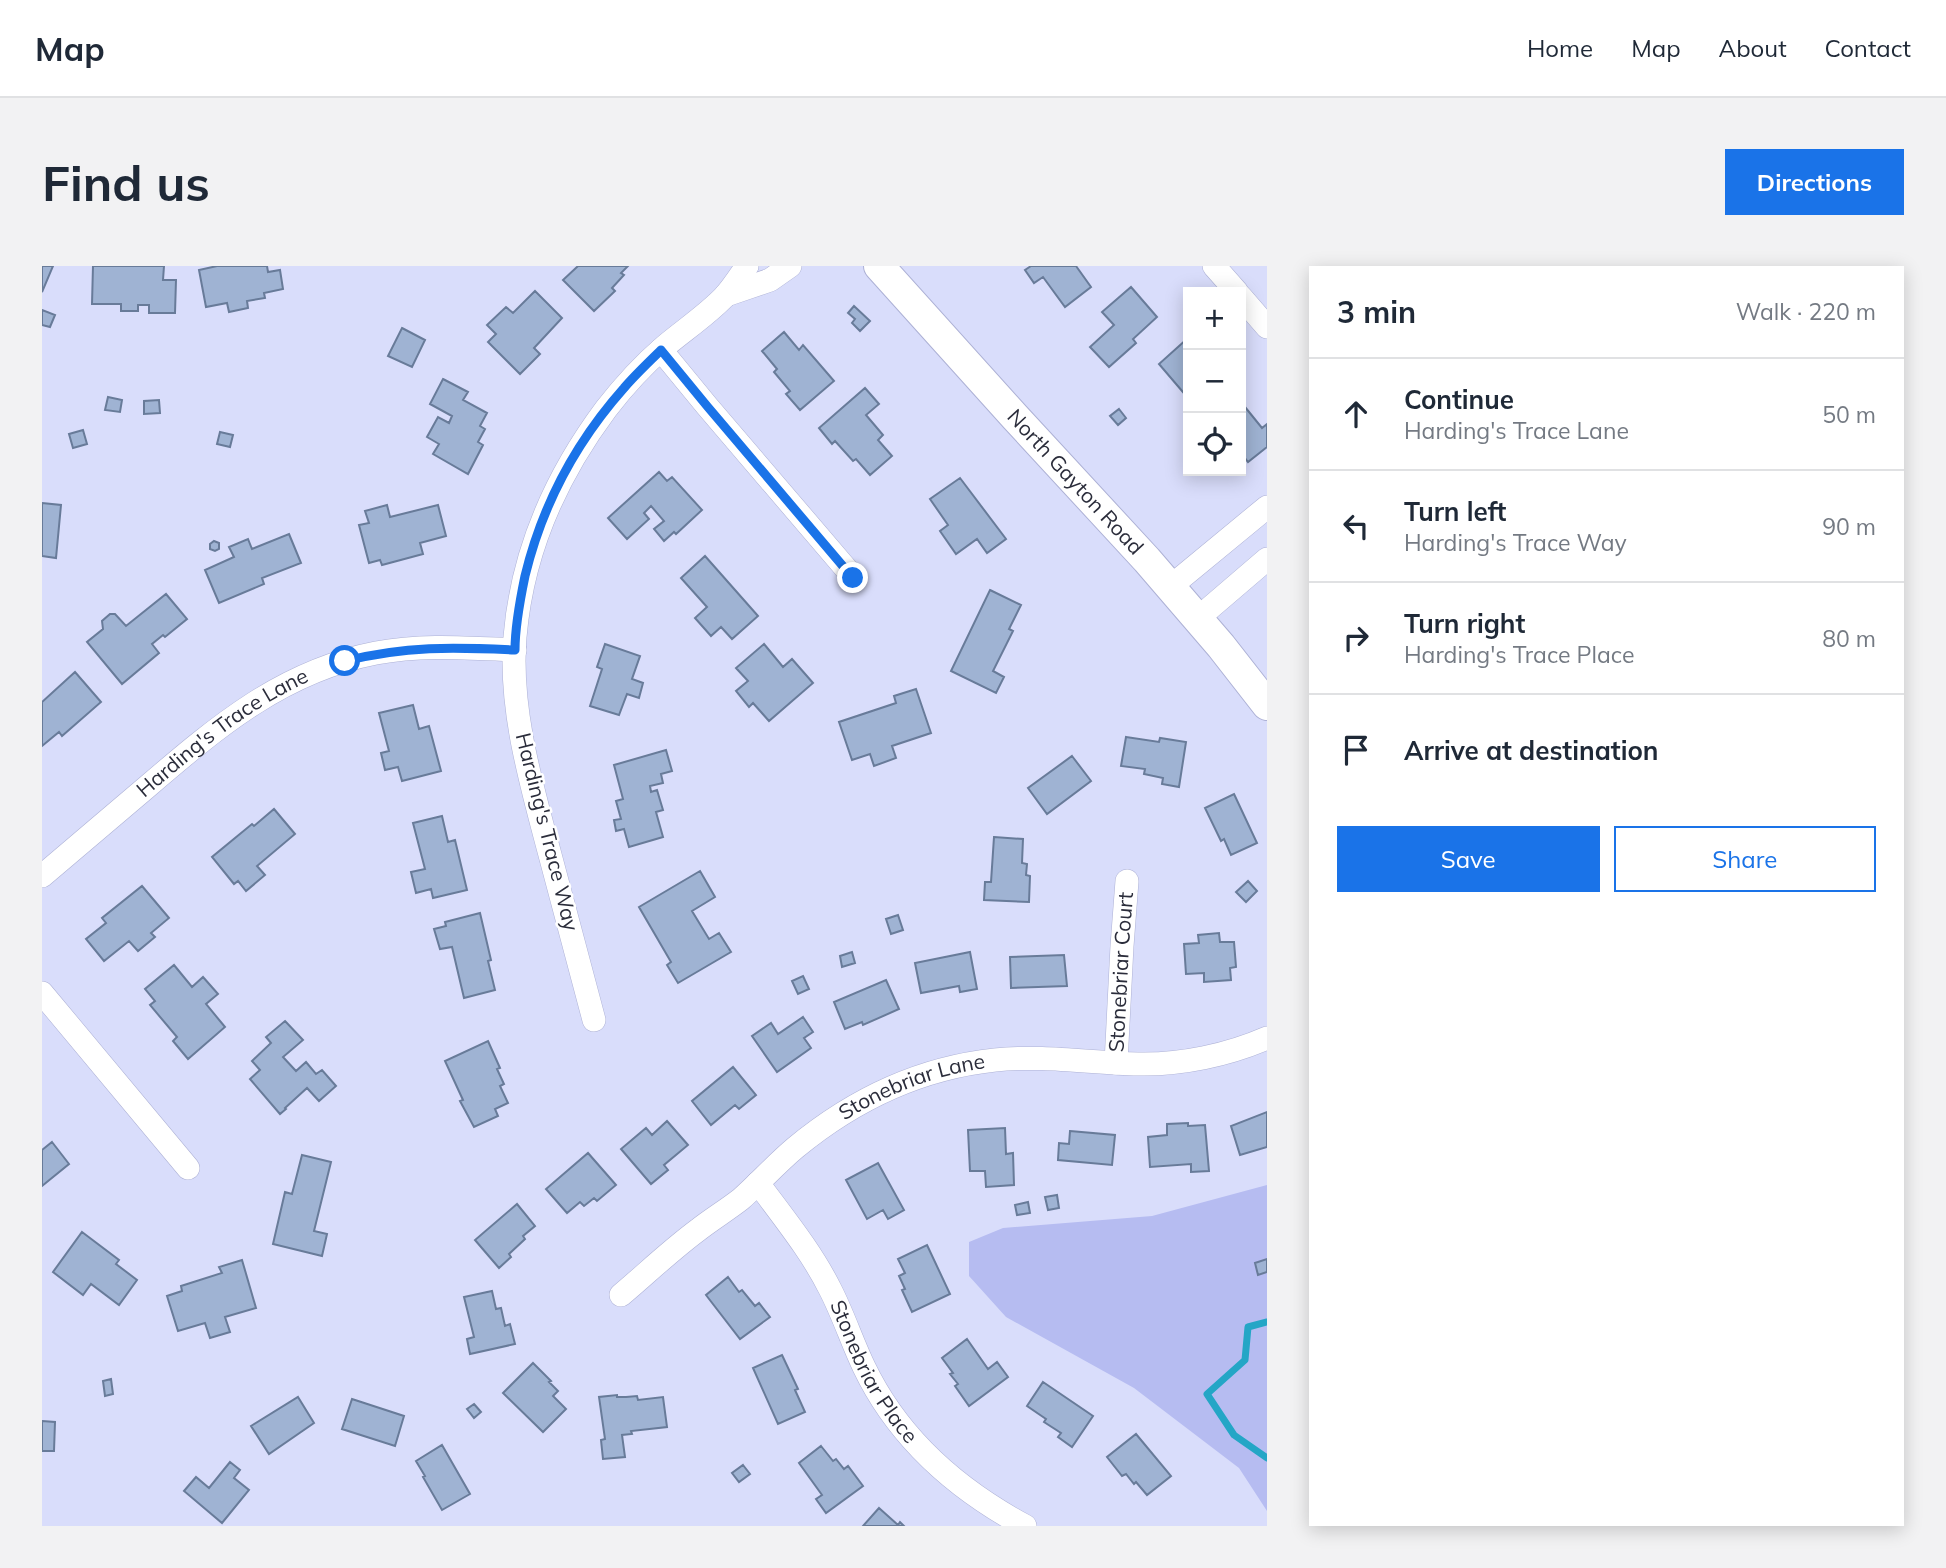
<!DOCTYPE html>
<meta charset="utf-8">
<style>
:root{--surface:#fff;--page:#f2f2f3;--text:#1f2937;--muted:#747a83;--line:#e0e1e3;--accent:#1a73e8}
body{margin:0;font-family:Mulish,sans-serif;background:var(--page);color:var(--text)}
.controls{position:absolute;right:21px;top:21px;display:grid;overflow:hidden;border-radius:0px;box-shadow:0 4px 18px #0003}
.controls button{width:63px;height:63px;display:grid;place-items:center;padding:0;border:0;border-bottom:2px solid var(--line);background:var(--surface);color:var(--text);font:35px sans-serif}
.stop{position:absolute;width:21px;height:21px;margin:-16px;border:5px solid #1a73e8;border-radius:50%;background:#fff}
.stop.end{background:#1a73e8;border-color:#fff;box-shadow:0 2px 7px #0008}
.list{margin:0;padding:0;list-style:none}
h2{display:flex;justify-content:space-between;align-items:center;height:91px;margin:0;padding:0 28px;font-size:30px}
h2 small{font-size:23px;font-weight:400;color:var(--muted)}
.list li{display:grid;grid-template-columns:46px 1fr auto;gap:21px;align-items:center;box-sizing:border-box;height:112px;padding:0 28px;border-top:2px solid var(--line)}
.list b{display:block;font-size:26px;white-space:nowrap}
.list p{margin:0;font-size:23px;white-space:nowrap;color:var(--muted)}
.list em{font-size:23px;font-style:normal;color:var(--muted)}
.actions{display:flex;gap:14px;padding:21px 28px}
.actions a{flex:1;padding:16px 0;border:2px solid var(--accent);border-radius:0px;text-align:center;font-size:24px;color:var(--accent)}
.actions .main{background:var(--accent);color:#fff}
.icon{flex:none;width:38px;height:38px;fill:none;stroke:currentColor;stroke-width:2;stroke-linecap:round;stroke-linejoin:round}
.map{position:relative;flex:none;width:1225px;height:1260px;overflow:hidden;border-radius:0px}
header{display:flex;align-items:center;gap:42px;box-sizing:border-box;height:98px;padding:0 35px;background:var(--surface);border-bottom:2px solid var(--line)}
header strong{font-size:33px}
nav{display:flex;gap:38px;margin-inline-start:auto;font-size:24px}
.intro{display:flex;align-items:center;justify-content:space-between;box-sizing:border-box;height:168px;padding:0 42px}
h1{margin:0;font-size:49px}
.button{padding:18px 32px;border-radius:0px;background:var(--accent);color:#fff;font-size:24px;font-weight:700}
main{display:flex;gap:42px;padding:0 42px}
aside{flex:1;background:var(--surface);border-radius:0px;box-shadow:0 4px 18px #0003}
.map>svg:first-child{display:block}
</style>
<header>
<strong>Map</strong>
<nav><a>Home</a><a>Map</a><a>About</a><a>Contact</a></nav>
</header>
<div class="intro"><h1>Find us</h1><a class="button">Directions</a></div>
<main>
<div class="map">
<svg width="1225" height="1260" viewBox="0 0 1225 1260">
<rect width="100%" height="100%" fill="#d9ddfb"/>
<path fill="#b6bcf1" d="M1225,919V1245L1197,1202L1092,1122L964,1051L927,1010V976L961,962L1110,950Z"/>
<g fill="none" stroke-linecap="round" stroke-linejoin="round">
<path stroke="#24a6c6" stroke-width="7" d="M1225,1056L1206,1061L1203,1094L1165,1128L1192,1169L1225,1192"/>
</g>
<path fill="#9fb3d3" stroke="#687b99" stroke-width="2" d="M0,0H11L0,26Z
M51,0H122L121,14H134L133,47H107V39H96V45H79V38H50Z
M175,0H225L226,6L238,4L241,23L222,27L223,32L205,35L206,42L187,46L185,37L164,41L157,4Z
M536,0H586L579,7L582,9L570,22L573,25L552,45L521,14Z
M989,0H1034L1049,21L1023,41L1001,11L992,17L983,4Z
M1089,21L1115,51L1091,73L1094,77L1067,101L1048,81L1072,59L1060,46Z
M493,25L520,52L492,82L498,88L478,108L446,76L454,68L445,59L464,41L471,47Z
M812,40L828,55L818,65L810,57L813,53L806,47Z
M0,44L13,49L8,61L0,59Z
M360,62L383,74L370,101L346,90Z
M742,66L757,84L761,79L792,115L758,144L744,128L748,125L732,106L735,103L720,85Z
M1146,72V132L1117,98Z
M401,113L426,126L421,134L445,147L438,160L443,163L436,176L441,179L426,208L391,188L397,178L385,171L396,151L407,157L410,150L388,138Z
M823,122L837,138L824,149L841,169L836,174L850,190L828,209L814,193L811,195L793,175L790,178L777,162Z
M66,131L80,134L78,146L63,144Z
M117,134L118,147L102,148V135Z
M1203,141L1220,162L1225,158V181L1206,196L1199,187V144Z
M1077,143L1084,152L1076,159L1068,150Z
M41,164L45,178L31,182L27,168Z
M178,166L191,169L188,181L175,178Z
M617,206L625,215L630,211L660,244L634,268L632,266L622,275L612,263L622,255L609,240L602,247L607,253L585,273L566,252Z
M918,212L964,273L945,287L935,273L914,288L898,265L906,259L888,233Z
M0,237L19,239L14,292L0,290Z
M345,239L348,251L396,239L404,270L378,277L381,288L340,299L338,294L327,297L317,259L327,257L323,245Z
M247,268L259,297L220,312L222,318L177,337L163,304L192,291L187,281L206,273L210,283Z
M172,275L177,277V283L173,285L168,283V278Z
M663,290L716,350L690,373L679,361L669,370L653,352L665,341L639,312Z
M948,324L979,339L967,363L971,365L951,405L962,411L954,427L909,405Z
M124,328L145,353L123,371L121,369L110,378L117,387L80,418L45,376L61,363L60,355L68,348H73L84,360Z
M563,378L598,390L590,413L601,417L597,432L585,428L577,449L548,440L560,403L555,401Z
M722,378L741,401L750,393L771,417L727,455L711,437L707,441L694,425L706,415L694,402Z
M33,406L59,436L20,470L17,466L0,480V436Z
M874,423L889,467L850,480L854,492L832,500L828,488L810,494L797,456L854,437L852,430Z
M371,439L377,463L387,460L399,505L360,515L356,501L343,504L339,487L347,485L337,447Z
M1084,471L1117,476L1118,472L1144,476L1137,521L1120,518L1121,512L1102,508L1103,503L1079,500Z
M624,484L630,505L619,508L621,517L608,520L609,526L615,524L621,544L614,546L621,571L587,581L582,563L574,565L572,554L579,553L574,535L581,533L572,499Z
M1030,490L1049,515L1005,548L986,522Z
M1192,528L1215,577L1189,589L1182,573L1179,575L1163,542Z
M232,543L253,568L215,600L223,609L204,625L196,615L192,618L170,591L210,558L212,560Z
M400,550L406,576L413,574L425,624L391,632L389,623L374,627L369,606L383,603L371,557Z
M952,571L981,573L980,597L985,598L984,609L988,610L987,636L942,634L943,616H949Z
M658,605L673,631L650,645L667,673L677,667L689,686L636,717L625,699L629,696L597,641Z
M1206,615L1215,625L1204,636L1194,626Z
M100,620L127,652L109,667L113,671L96,685L87,675L62,695L44,673L64,657L60,652Z
M438,647L449,694L446,695L453,724L422,732L410,681L398,683L392,663L404,660L403,656Z
M856,649L861,664L849,668L844,653Z
M1177,667L1178,676H1192L1194,701L1188,702L1189,714L1162,716V707L1144,708L1142,678L1157,677L1156,669Z
M810,686L813,697L800,701L798,690Z
M928,686L935,723L918,726L917,720L879,727L873,697Z
M1022,689L1025,720L969,722L968,691Z
M132,699L150,721L161,711L176,728L164,738L183,761L146,793L131,775L135,771L108,739L113,735L103,723Z
M761,710L767,723L756,728L750,715Z
M844,714L857,743L821,759L820,756L803,763L792,736Z
M761,751L771,766L762,772L769,782L735,806L710,770L729,757L736,768Z
M243,755L261,774L241,791L254,805L264,796L274,808L280,804L294,820L277,835L265,822L243,842L244,843L238,848L208,813L218,804L210,795L229,777L224,771Z
M446,775L458,802L455,803L462,818L458,820L466,837L453,843L456,850L432,861L418,835L421,834L403,795Z
M691,801L714,829L697,843L693,839L669,859L650,835Z
M1225,846V881L1198,889L1189,860Z
M625,855L646,879L622,899L626,904L609,918L579,883L604,862L610,869Z
M1146,857V860L1163,859L1167,905L1149,906V898L1108,901L1106,871L1125,869V858Z
M963,862L964,888L971,887L972,919L944,921L943,905H928L926,864Z
M1028,865L1073,869L1070,899L1016,894L1017,877L1027,878Z
M10,876L27,898L0,920V884Z
M546,887L574,919L555,935L552,932L542,940L538,936L525,947L504,923Z
M260,889L289,896L272,965L285,968L280,990L231,978L243,926L250,928Z
M836,897L862,944L846,953L841,944L825,953L804,914Z
M1015,929L1017,942L1006,944L1003,931Z
M986,936L988,947L975,949L973,939Z
M475,938L493,960L481,970L483,973L467,988L469,991L457,1002L433,974Z
M40,966L77,994L74,998L95,1014L77,1039L49,1018L41,1029L11,1006Z
M885,979L908,1028L870,1046L860,1024L863,1023L857,1010L863,1007L856,993Z
M1225,993V1006L1216,1009L1213,997Z
M200,994L214,1042L183,1051L188,1066L168,1072L163,1057L136,1065L125,1030L140,1025L139,1020L180,1007L177,1001Z
M686,1011L697,1026L700,1024L713,1040L717,1037L728,1051L698,1073L664,1029Z
M450,1025L454,1043L459,1042L463,1060L468,1058L473,1078L428,1088L425,1073L432,1071L422,1031Z
M925,1073L946,1103L955,1096L966,1111L927,1140L913,1120L916,1118L908,1108L911,1107L900,1092Z
M740,1089L756,1123L753,1124L763,1146L736,1158L711,1102Z
M491,1097L509,1115L507,1116L516,1125L511,1130L524,1143L501,1166L461,1127Z
M69,1113L71,1128L63,1130L61,1115Z
M1001,1116L1051,1150L1030,1181L1016,1171L1019,1167L1002,1156L1004,1153L985,1140Z
M575,1129V1131H584L595,1130L596,1134L621,1131L625,1161L589,1165L590,1168L580,1169L583,1191L561,1193L559,1174L563,1173L557,1131Z
M256,1131L272,1157L227,1188L209,1160Z
M310,1133L362,1150L353,1180L300,1163Z
M432,1138L439,1146L432,1152L425,1143Z
M0,1155L13,1156L12,1185H0Z
M1094,1168L1129,1210L1105,1229L1094,1216L1092,1218L1084,1208L1080,1210L1065,1191Z
M400,1179L428,1228L400,1244L381,1211L383,1210L374,1195Z
M779,1180L791,1195L794,1193L802,1203L806,1200L821,1220L784,1247L774,1233L780,1229L757,1197Z
M188,1196L198,1204L192,1212L207,1224L180,1257L142,1225L154,1211L167,1222Z
M701,1199L708,1208L697,1216L690,1207Z
M837,1242L856,1259L858,1256L862,1260H821Z"/>
<g fill="none" stroke-linecap="round" stroke-linejoin="round">
<defs>
<g id="minor">
<path d="M1172,0L1195,26"/>
<path d="M684,29L728,14L748,0"/>
<path d="M1199,31L1225,61"/>
<path d="M619,84L665,140L812,312"/>
<path d="M1128,321L1225,241"/>
<path d="M1155,353L1225,293"/>
<path id="s1" d="M0,610C35,580 71,550 106,520C176,460 241,405 334,387C380,378 426,382 473,384"/>
<path d="M0,727L146,902"/>
<path d="M552,754C537,697 522,641 507,585C489,517 467,442 473,371C480,287 514,210 564,143C581,121 601,99 622,81C642,64 665,49 683,30C691,21 698,10 705,0"/>
<path id="s2" d="M1074,797L1080,680L1085,615"/>
<path id="s3" d="M716,917C741,951 769,985 788,1023C801,1048 810,1076 822,1101C856,1172 916,1224 983,1260"/>
<path id="s4" d="M579,1029C605,1007 629,984 656,964C670,953 685,944 699,933C717,917 734,898 753,882C811,834 878,802 953,794C1001,789 1049,797 1096,798C1139,799 1186,789 1225,772"/>
</g>
<g id="tertiary">
<path id="s5" d="M837,0L973,151L1105,294L1179,380L1225,439"/>
</g>
</defs>
<use href="#minor" stroke="#adb1d5" stroke-width="24"/>
<use href="#tertiary" stroke="#adb1d5" stroke-width="32"/>
<use href="#minor" stroke="#fff" stroke-width="23"/>
<use href="#tertiary" stroke="#fff" stroke-width="30"/>
</g>
<g fill="none" stroke-linecap="round" stroke-linejoin="round">
<path stroke="#1a73e8" stroke-width="9" d="M303,395C364,380 410,381 473,384C473,360 478,334 483,310C500,240 534,176 582,122C593,109 607,96 619,84L665,140L811,312"/>
</g>
<g text-anchor="middle" stroke-width="5" stroke-linejoin="round" paint-order="stroke">
<g font-size="21" fill="#2b2d3b" stroke="#fff">
<text dy="7" stroke="none"><textPath href="#s5" startOffset="292">North Gayton Road</textPath></text>
<text dy="7" stroke="none"><textPath href="#s1" startOffset="231">Harding's Trace Lane</textPath></text>
<text transform="translate(505 566) rotate(76)" y="7">Harding's Trace Way</text>
<text dy="7" stroke="none"><textPath href="#s2" startOffset="91">Stonebriar Court</textPath></text>
<text dy="7" stroke="none"><textPath href="#s4" startOffset="362">Stonebriar Lane</textPath></text>
<text dy="7" stroke="none"><textPath href="#s3" startOffset="222">Stonebriar Place</textPath></text>
</g>
</g>
</svg>
<div class="controls">
<button>+</button>
<button>−</button>
<button><svg class="icon" aria-label="locate" viewBox="0 0 24 24"><circle cx="12" cy="12" r="6"/><path d="M12 2v4M12 18v4M2 12h4M18 12h4"/></svg></button>
</div>
<div class="stop" style="left:303px;top:395px"></div>
<div class="stop end" style="left:811px;top:312px"></div>
</div>
<aside>
<h2>3 min<small>Walk · 220 m</small></h2>
<ul class="list">
<li><svg class="icon" aria-label="ahead" viewBox="0 0 24 24"><path d="M12 20V5M6 11l6-6 6 6"/></svg><div><b>Continue</b><p>Harding's Trace Lane</p></div><em>50 m</em></li>
<li><svg class="icon" aria-label="left" viewBox="0 0 24 24"><path d="M17 20v-9H6M10 6l-5 5 5 5"/></svg><div><b>Turn left</b><p>Harding's Trace Way</p></div><em>90 m</em></li>
<li><svg class="icon" aria-label="right" viewBox="0 0 24 24"><path d="M7 20v-9h11M14 6l5 5-5 5"/></svg><div><b>Turn right</b><p>Harding's Trace Place</p></div><em>80 m</em></li>
<li><svg class="icon" aria-label="arrive" viewBox="0 0 24 24"><path d="M6 21V4h12l-3 4 3 4H6"/></svg><div><b>Arrive at destination</b></div></li>
</ul>
<div class="actions"><a class="main">Save</a><a>Share</a></div>
</aside>
</main>
